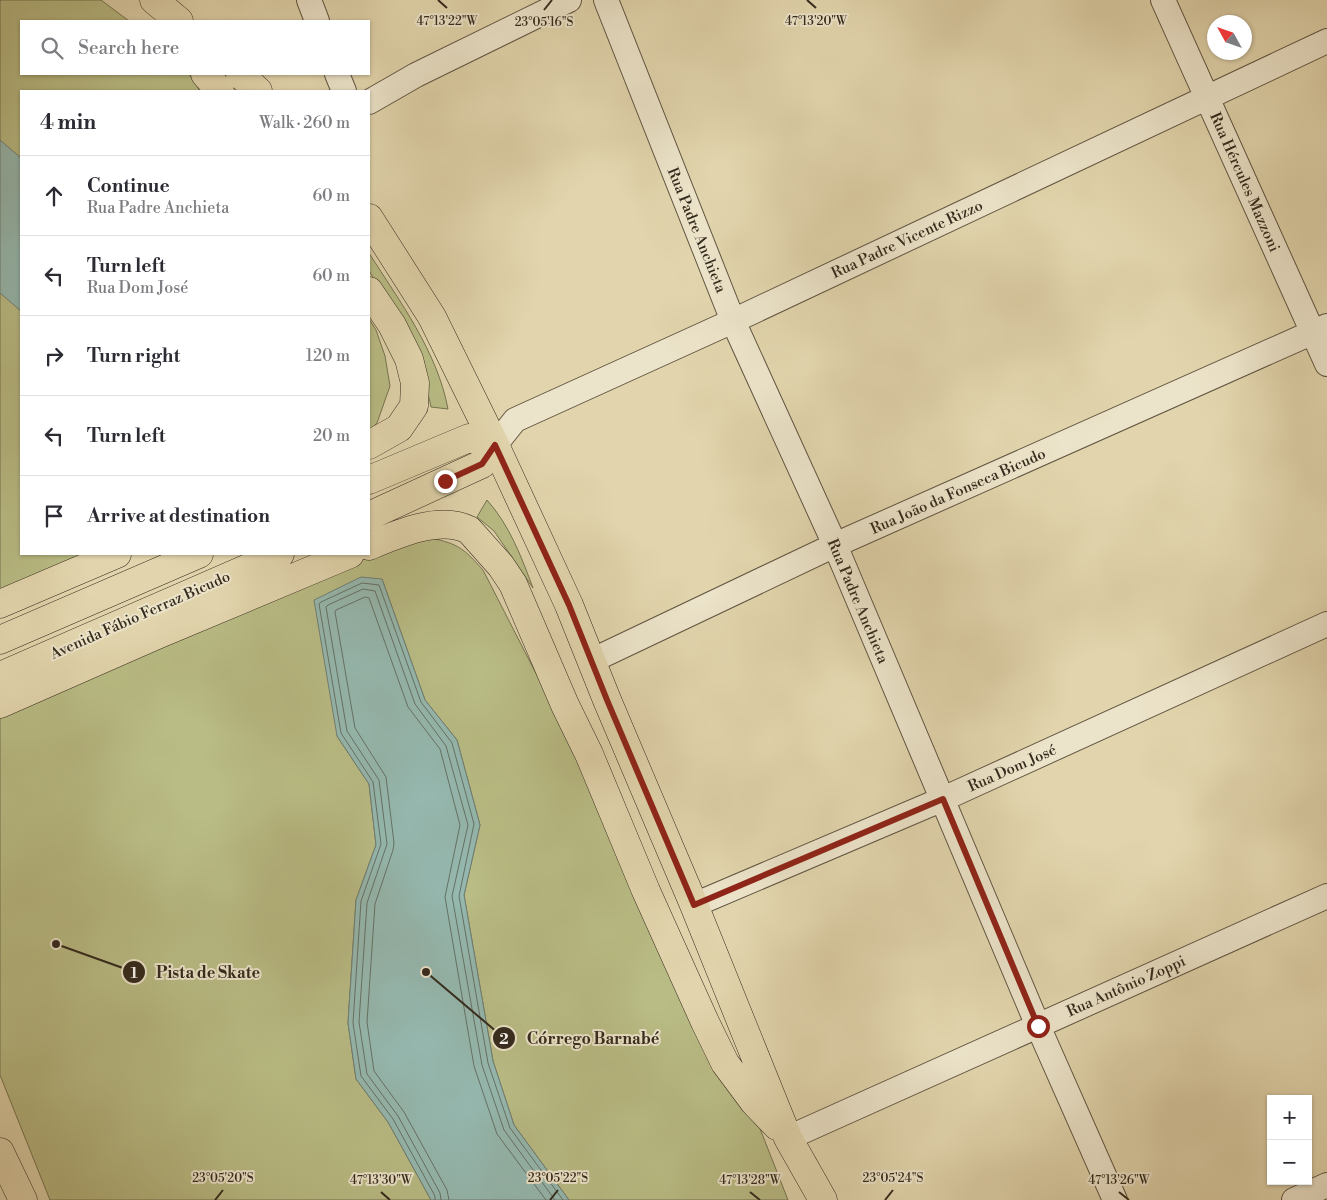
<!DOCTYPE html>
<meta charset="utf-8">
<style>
:root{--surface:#fff;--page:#f7f7f7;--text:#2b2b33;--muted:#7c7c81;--line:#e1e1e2}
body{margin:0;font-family:"Libre Bodoni",serif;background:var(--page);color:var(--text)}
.controls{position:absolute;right:15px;bottom:15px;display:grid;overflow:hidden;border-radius:0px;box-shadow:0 1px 4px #0004}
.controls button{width:45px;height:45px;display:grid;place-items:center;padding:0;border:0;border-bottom:1px solid var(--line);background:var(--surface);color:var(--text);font:25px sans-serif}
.compass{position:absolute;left:1207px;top:15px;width:45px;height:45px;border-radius:50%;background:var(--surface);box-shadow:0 1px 4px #0004;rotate:310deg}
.stop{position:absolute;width:15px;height:15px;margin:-11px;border:4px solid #8f2418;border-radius:50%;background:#fff}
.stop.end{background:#8f2418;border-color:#fff;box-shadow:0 1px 5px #0008}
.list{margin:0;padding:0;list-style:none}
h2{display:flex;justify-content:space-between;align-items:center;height:65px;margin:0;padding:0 20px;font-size:21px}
h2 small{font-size:16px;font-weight:400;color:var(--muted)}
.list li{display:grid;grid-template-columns:32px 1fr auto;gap:15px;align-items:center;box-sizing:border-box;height:80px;padding:0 20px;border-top:1px solid var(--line)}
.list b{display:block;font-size:19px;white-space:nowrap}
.list p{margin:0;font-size:16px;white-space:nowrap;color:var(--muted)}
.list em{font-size:16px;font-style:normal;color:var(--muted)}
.icon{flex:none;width:28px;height:28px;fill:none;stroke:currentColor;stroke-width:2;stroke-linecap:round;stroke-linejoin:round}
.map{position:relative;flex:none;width:1327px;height:1200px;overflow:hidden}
.search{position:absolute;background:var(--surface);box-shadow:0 1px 4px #0004;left:20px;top:20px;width:350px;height:55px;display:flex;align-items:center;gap:12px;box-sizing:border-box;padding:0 18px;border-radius:0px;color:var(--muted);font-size:19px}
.panel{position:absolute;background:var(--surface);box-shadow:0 1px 4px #0004;left:20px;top:90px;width:350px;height:465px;border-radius:0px}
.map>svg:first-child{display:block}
</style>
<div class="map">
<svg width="1327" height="1200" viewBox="0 0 1327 1200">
<rect width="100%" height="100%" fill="#e2d5ad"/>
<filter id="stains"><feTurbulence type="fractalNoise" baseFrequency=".004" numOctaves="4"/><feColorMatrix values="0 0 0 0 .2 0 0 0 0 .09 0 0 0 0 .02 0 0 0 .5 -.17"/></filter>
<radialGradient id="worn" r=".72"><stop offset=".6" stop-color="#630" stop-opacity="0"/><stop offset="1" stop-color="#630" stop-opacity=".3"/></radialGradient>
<path fill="#b9bc85" stroke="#767351" d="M0,0H101L129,21H21V74H189L200,91H21V554H94L0,595Z
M369,253C400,302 437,351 448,409L431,407L425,380L405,328L369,271Z
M369,319L376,330L385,356L390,386L377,423L369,431Z
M487,500C510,526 521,556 533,588L494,531L477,517Z
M431,538C459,544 464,549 483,570L568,736L757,1121L788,1200H569L514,1125L493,1061L464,895L480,825L457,740L425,700L382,579L337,736L369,784L376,845L356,900L348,1023L356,1079L388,1122L431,1200H50L0,1075V716L388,548Z"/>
<path fill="#95b8af" stroke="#6e7f75" d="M0,140L21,158V311L0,293Z
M361,577L382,579L425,700L457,740L480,825L464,895L493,1061L514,1125L569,1200H431L388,1122L356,1079L348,1023L356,900L376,845L369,784L337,736L314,600Z"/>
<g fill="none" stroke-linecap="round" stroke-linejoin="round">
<path stroke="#647166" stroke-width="1" d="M435,1200V1196L393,1119L361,1076L353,1023L361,901L381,844L373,782L341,733L319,604L321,602L362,583L379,585L421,702L452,743L474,824L459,896L488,1063L510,1128L563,1200
M441,1200L440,1193L398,1116L367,1074L359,1022L367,903L387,844L379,780L347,731L326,607L328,605L363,589L375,591L415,704L446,746L468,825L452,896L482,1065L504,1130L555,1200
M449,1200L447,1190L404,1112L374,1071L367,1022L375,904L393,850L394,843L386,777L355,728L335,612L336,610L365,597L369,598L408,707L440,749L460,825L445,897L474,1066L497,1134L546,1200"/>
<defs>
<path id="street" d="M309,0L317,21
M606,0L733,321L835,545L1038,1026L1115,1200
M1163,0L1327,364
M337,74L344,91
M369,102L416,75L569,0
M495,445L515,420L733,321L1327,41
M591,661L835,545L1327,326
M694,905L943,799L1327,624
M788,1138L1327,896
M1294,1200L1327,1185"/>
<path id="primary" d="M154,0L179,21
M205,74L220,91
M240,74L258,91
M369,218L432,317L495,445L569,605L607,700L694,905L788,1138L823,1200
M369,291L392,325L409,359L415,383L414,406L399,428L369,445
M369,480L469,438L495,445L482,464L369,516
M369,546C397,534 440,515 469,530L501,566L513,584L565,705L589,754L646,891L705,1022L725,1063L754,1102L777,1126
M0,604L117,554
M0,640L199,554
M0,676L280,554
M0,704L157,635L350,554
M0,1152L23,1200"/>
</defs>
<use href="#street" stroke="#605541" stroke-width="26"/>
<use href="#primary" stroke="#342a1d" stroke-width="29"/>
<use href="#street" stroke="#ece4ca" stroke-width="24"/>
<use href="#primary" stroke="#e2d5ad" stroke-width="28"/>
</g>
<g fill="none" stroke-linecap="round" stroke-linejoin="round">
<path stroke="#8f2418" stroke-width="6" d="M445,481L482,464L495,445L569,605L607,700L694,905L943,799L1038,1026"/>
</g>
<path fill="none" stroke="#342a1d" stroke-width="2" d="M438,0L447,8M807,0L816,8M544,10L552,0M381,1192L390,1200M750,1192L760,1200M1119,1192L1129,1200M215,1200L223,1190M550,1200L558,1190M885,1200L893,1190"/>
<g text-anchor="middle" stroke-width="4" stroke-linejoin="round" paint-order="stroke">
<g font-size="15" fill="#342a1d" stroke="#ece4ca">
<text transform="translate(1245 182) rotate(66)" y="5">Rua Hércules Mazzoni</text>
<text transform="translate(697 230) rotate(68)" y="5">Rua Padre Anchieta</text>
<text transform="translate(907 239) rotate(-25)" y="5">Rua Padre Vicente Rizzo</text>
<text transform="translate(958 491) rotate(-24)" y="5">Rua João da Fonseca Bicudo</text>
<text transform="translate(858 601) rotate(67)" y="5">Rua Padre Anchieta</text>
<text transform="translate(140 615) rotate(-24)" y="5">Avenida Fábio Ferraz Bicudo</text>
<text transform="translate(1012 768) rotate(-24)" y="5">Rua Dom José</text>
<text transform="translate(1126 986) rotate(-24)" y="5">Rua Antônio Zoppi</text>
</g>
</g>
<g font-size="12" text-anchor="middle" fill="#342a1d" stroke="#ece4ca" stroke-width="4" stroke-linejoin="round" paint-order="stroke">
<text x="447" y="25">47°13'22"W</text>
<text x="816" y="25">47°13'20"W</text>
<text x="544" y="26">23°05'16"S</text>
<text x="223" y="1182">23°05'20"S</text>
<text x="558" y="1182">23°05'22"S</text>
<text x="893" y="1182">23°05'24"S</text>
<text x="381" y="1184">47°13'30"W</text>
<text x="750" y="1184">47°13'28"W</text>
<text x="1119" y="1184">47°13'26"W</text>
</g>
<path fill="none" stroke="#342a1d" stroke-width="2" d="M56 944L134 972M426 972L504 1038"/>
<g fill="#342a1d" stroke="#ece4ca" stroke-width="2">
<circle cx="56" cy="944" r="5"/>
<circle cx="426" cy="972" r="5"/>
<circle cx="134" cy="972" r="12"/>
<circle cx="504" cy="1038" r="12"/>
</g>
<g font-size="15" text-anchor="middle" font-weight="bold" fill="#fff">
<text x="134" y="978">1</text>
<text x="504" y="1044">2</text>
</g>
<g font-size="16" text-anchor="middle" font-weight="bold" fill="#342a1d" stroke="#ece4ca" stroke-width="4" stroke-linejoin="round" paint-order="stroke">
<text x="208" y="978">Pista de Skate</text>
<text x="593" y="1044">Córrego Barnabé</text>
</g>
<rect width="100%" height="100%" filter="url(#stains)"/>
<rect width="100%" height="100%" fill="url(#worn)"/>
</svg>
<div class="controls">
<button>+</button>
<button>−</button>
</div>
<svg class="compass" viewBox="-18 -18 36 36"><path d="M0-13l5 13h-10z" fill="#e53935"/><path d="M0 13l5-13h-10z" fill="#7c7c81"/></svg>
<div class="stop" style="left:1038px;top:1026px"></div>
<div class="stop end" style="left:445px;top:481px"></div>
<div class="search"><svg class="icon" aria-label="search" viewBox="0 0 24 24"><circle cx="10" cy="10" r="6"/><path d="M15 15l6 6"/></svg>Search here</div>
<section class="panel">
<h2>4 min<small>Walk · 260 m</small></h2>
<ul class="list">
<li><svg class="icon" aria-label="ahead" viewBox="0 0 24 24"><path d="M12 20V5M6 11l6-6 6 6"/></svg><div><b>Continue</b><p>Rua Padre Anchieta</p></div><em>60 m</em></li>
<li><svg class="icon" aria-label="left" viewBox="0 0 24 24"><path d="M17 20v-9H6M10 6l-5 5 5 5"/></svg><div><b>Turn left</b><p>Rua Dom José</p></div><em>60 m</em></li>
<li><svg class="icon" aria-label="right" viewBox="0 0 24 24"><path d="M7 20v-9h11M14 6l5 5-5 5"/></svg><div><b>Turn right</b></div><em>120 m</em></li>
<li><svg class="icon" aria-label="left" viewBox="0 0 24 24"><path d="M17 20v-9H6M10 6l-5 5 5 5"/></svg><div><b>Turn left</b></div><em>20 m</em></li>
<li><svg class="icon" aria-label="arrive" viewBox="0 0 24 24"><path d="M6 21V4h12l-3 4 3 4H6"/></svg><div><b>Arrive at destination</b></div></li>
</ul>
</section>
</div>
